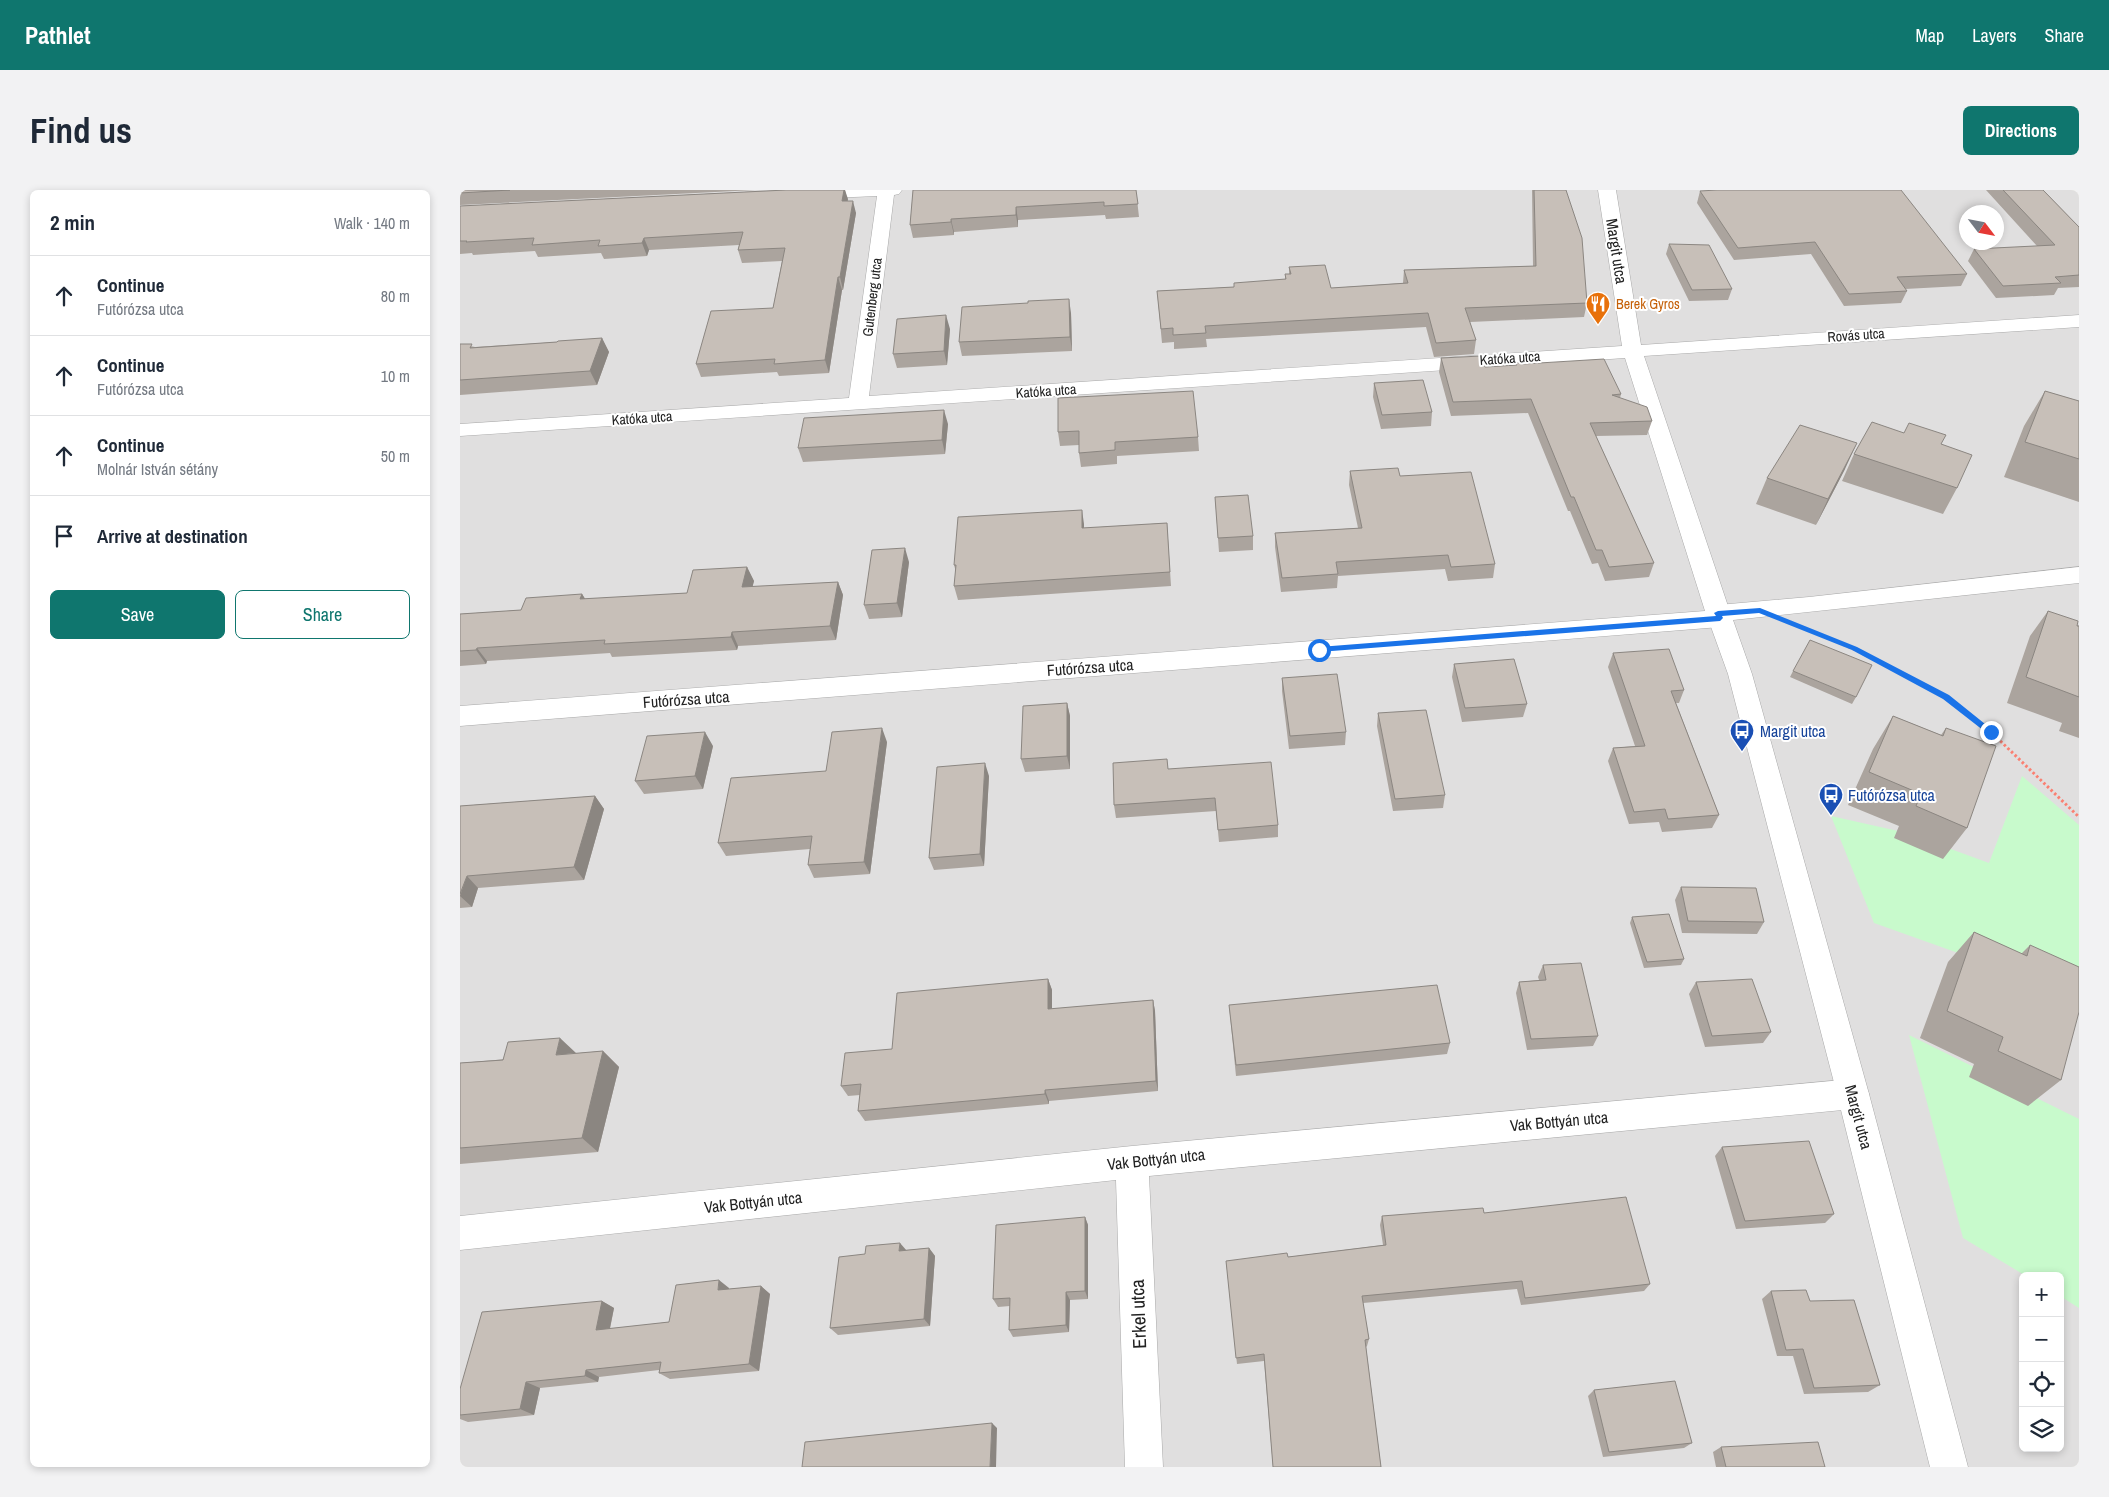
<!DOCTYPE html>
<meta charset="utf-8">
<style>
:root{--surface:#fff;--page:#f2f2f3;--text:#1f2937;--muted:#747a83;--line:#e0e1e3;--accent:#0f766e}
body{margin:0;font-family:"Archivo Narrow",sans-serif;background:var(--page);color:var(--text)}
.controls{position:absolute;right:15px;bottom:15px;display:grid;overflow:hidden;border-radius:8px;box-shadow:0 2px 8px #0003}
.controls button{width:45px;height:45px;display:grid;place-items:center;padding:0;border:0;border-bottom:1px solid var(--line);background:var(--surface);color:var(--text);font:25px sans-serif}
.compass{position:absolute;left:1499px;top:15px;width:45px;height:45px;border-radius:50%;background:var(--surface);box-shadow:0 2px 8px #0003;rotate:122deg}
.stop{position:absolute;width:15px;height:15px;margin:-11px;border:4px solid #1a73e8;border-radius:50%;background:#fff}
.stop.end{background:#1a73e8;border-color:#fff;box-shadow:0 1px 5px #0008}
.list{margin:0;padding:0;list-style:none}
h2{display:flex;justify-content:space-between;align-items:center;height:65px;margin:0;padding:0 20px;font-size:21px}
h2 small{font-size:16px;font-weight:400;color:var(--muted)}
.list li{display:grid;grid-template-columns:32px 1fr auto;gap:15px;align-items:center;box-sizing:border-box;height:80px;padding:0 20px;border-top:1px solid var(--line)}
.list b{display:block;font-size:19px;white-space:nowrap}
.list p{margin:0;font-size:16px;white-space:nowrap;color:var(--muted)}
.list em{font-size:16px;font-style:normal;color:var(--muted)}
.actions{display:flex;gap:10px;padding:15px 20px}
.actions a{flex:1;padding:11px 0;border:1px solid var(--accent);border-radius:8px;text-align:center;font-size:18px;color:var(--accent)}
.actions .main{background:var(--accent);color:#fff}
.icon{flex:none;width:28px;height:28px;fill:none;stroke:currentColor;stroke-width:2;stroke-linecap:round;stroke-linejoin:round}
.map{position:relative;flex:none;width:1619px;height:1277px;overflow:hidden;border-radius:8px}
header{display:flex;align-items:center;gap:30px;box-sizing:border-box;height:70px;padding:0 25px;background:var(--accent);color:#fff}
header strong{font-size:24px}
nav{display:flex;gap:28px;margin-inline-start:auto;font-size:18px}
.intro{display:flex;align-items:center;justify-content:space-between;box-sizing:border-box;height:120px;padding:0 30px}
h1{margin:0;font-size:35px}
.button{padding:12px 22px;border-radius:8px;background:var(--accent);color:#fff;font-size:18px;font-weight:700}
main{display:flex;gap:30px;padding:0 30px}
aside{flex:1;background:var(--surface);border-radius:8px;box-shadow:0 2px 8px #0003}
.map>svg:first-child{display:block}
</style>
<header>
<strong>Pathlet</strong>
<nav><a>Map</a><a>Layers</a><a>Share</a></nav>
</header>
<div class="intro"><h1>Find us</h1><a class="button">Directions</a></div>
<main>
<aside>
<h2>2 min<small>Walk · 140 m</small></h2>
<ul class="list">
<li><svg class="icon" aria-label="ahead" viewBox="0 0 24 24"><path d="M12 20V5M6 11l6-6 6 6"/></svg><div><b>Continue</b><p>Futórózsa utca</p></div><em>80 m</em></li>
<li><svg class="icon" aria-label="ahead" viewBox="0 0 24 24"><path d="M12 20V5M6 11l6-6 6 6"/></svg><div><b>Continue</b><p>Futórózsa utca</p></div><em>10 m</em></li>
<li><svg class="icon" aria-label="ahead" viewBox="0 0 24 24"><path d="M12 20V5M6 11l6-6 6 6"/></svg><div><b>Continue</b><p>Molnár István sétány</p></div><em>50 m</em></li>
<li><svg class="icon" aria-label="arrive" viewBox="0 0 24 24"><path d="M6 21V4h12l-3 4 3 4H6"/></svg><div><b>Arrive at destination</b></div></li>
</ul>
<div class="actions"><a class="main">Save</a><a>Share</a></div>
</aside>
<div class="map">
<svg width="1619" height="1277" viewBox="0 0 1619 1277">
<rect width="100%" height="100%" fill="#f2efe9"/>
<path fill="#e0dfdf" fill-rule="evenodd" d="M0,0H1619V1277H0ZM1506,22H1536V52H1506ZM1563,1086H1600V1258H1563Z"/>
<path fill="#c8facc" d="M1562,586L1619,635V806L1414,733L1371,626L1447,643L1529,673Z
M1449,845L1619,929V1118L1600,1106V1086H1566L1503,1048Z"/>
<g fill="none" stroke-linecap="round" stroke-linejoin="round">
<defs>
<path id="minor" d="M341,0H442L439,4L434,5L409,206L1162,156L1138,0H1156L1181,155L1619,125V137L1184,166L1272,428L1269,434L1260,437L0,536V516L1245,421L1165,168L0,246V234L389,208L417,6L347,9L341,8L338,4Z
M1393,889L1404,893L1409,904L1404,915L1393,919L689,986L703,1277H665L656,990L0,1060V1026L672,956Z"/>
<path id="tertiary" d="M1619,377V393L1273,430L1292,484L1409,904L1508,1277H1470L1377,904L1268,484L1246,423L1250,417L1258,415L1349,407Z"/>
</defs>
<use href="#minor" stroke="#a9a9a9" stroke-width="1"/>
<use href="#tertiary" stroke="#a9a9a9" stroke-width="1"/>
<path stroke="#fa8072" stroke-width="3" stroke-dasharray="2.5 2.5" stroke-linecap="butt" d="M1356,443L1394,459L1486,507L1531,542L1619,627"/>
<use href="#minor" fill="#fff" fill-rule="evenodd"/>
<use href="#tertiary" fill="#fff" fill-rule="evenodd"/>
</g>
<path fill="#aba49e" d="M0,0H295L0,15Z
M326,0H385L387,11L396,23L383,100H382L369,183L319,186L317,182L241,187L236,174L313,118L322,71L282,73L278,60L279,55L189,60L187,66L144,69L141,63L78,67L75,61L13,65L12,63L0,64V16Z
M453,0H676L679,27L646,29L645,25L558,30V37L494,42V45L453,48L450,35Z
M1072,0H1106L1127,113L1124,127L1010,132L1016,150L1014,164L974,167L966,137L746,149L747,157L714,159V152L702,153L697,101L774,97L825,89V84H829V77L871,98L943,93L944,80L1073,76Z
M1526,0H1583L1619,37V97L1598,98L1594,105L1536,108L1508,71L1514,59L1577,56Z
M1240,1L1507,84L1501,96L1445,99L1447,101L1441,113L1384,116L1351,64L1274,70L1237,13Z
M1209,54L1272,99L1268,110L1229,111L1206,64Z
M611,123L612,161L502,166L499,152Z
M490,139L487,175L437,178L433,164Z
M142,148L149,162L137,195L0,205V154L15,157L97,152Z
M981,168L1025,177L1055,175V172L1161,204L1160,208L1192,231L1187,245L1136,246L1194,373L1189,387L1145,391L1138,373L1132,374L1110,321H1108L1068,223L991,226L979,182Z
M914,193L972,222L971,236L921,239L913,207Z
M1585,201L1619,211V312L1544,287L1564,236Z
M598,208L738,247L739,261L657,266V274L621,277L619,263V255L600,256L598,242Z
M488,234L485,264L343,272L338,258Z
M1481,254L1497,298L1483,324L1382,291L1394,264Z
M1385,279L1356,335L1296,314L1307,288Z
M890,281L940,286L1035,374L1033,388L988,391L985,379L878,386L877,398L821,402L815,357V343L898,338L889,295Z
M755,307L793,346V360L759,362Z
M707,333L711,396L498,410L494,396L496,382L494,375L624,334V338Z
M449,372L442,427L409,429L404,415Z
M287,377L294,391L292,397L378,392L383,405L376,450L278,456L277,460L152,467L150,463L27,471L26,474L0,476V424L61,420L122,404L125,409L227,403Z
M1588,421L1619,436V548L1599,541L1602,533L1547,513L1570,446Z
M1153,463L1224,500L1219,513H1216L1259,625L1252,638L1202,642L1199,632L1169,634L1148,571L1153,558L1175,556L1148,477Z
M994,474L1067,514L1063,527L1002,532L992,487Z
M1333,481L1396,507L1392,514L1330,487Z
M822,488L886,542L885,555L829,559L822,501Z
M607,513L610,526V579L565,582L561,569Z
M918,523L985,605L983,618L933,621L917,536Z
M1433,526L1481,545L1486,538L1507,638L1483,669L1434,648L1439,636L1388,615L1413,559Z
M427,552L410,684L354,688L348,675L350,659L266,666L258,653L366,581Z
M253,556L243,599L184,604L175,591Z
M707,569L708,579L818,635V647L759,652L756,621L656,628L654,615Z
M529,586L524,676L474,680L469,668Z
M135,606L144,619L124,690L18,698L12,717L0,718V616Z
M1221,697L1304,732L1297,744L1222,743L1215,710Z
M1172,727L1224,769L1221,775L1184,778L1170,733Z
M1514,742L1561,764L1570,755L1601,890L1568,916L1509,887L1514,874L1460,848L1488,772Z
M1083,775L1138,846L1133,856L1067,860L1056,803L1059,792L1079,790L1078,787Z
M588,789L592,800V819L693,810L695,821L698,901L589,911V914L405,931L398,921L400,905L388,906L381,896L432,859Z
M1236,792L1311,842L1303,853L1245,857L1229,804Z
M769,815L990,853L987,864L776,886Z
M143,861L159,877L138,962L0,974V873Z
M1262,957L1374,1024L1365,1033L1276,1039L1255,966Z
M1024,1023L1190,1094L1184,1101L1061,1115L1057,1099L903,1113L909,1149L907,1156L906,1157L921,1277H813L804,1171L777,1174L766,1071L828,1067L923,1055L920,1035L922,1026Z
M625,1027L628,1035V1109L610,1110L609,1142L553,1147L549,1140L550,1116L538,1117L533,1109Z
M469,1058L475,1066L470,1136L378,1145L370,1138L446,1060Z
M301,1096L310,1104L299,1181L210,1189L199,1183V1180L139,1187L138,1192L80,1198L74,1225L8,1232L0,1229V1199L142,1111L154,1118L150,1139L209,1132L269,1098V1099Z
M1311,1101L1350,1111L1420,1195L1408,1202L1344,1204L1333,1166H1317L1302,1109Z
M1134,1200L1232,1253L1224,1258L1143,1267L1128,1206Z
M1261,1257L1365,1277H1256L1253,1262Z"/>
<path fill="#8b8681" d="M384,0H385L388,9L386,24L382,11Z
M393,11L396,23L383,100L380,87Z
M556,17L558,30V37L556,25Z
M491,29L494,42V45L491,32Z
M184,48L189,60L187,66L182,53Z
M378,87L382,100L369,183L365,170Z
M609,109L611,123L612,161L610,147Z
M486,125L490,139L487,175L484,161Z
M142,148L149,162L137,195L130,181Z
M484,220L488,234L485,264L482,250Z
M1397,253L1385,279L1356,335L1368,309Z
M622,320L624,334V352L622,338Z
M445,358L449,372L442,427L437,413Z
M287,377L294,391L289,411L282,397Z
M378,392L383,405L376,450L370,436Z
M122,404L131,418L120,409Z
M272,442L278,456L277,460L271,447Z
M17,458L27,471L26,474L16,460Z
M607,513L610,526V579L607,566Z
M422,538L427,552L410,684L404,672Z
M245,542L253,556L243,599L235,586Z
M525,573L529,586L524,676L520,664Z
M135,606L144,619L124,690L114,677Z
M7,686L18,698L12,717L0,706Z
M588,789L592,800V830L588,819Z
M693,810L695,821L698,901L696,891Z
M100,848L116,863L96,865Z
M143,861L159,877L138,962L122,948Z
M585,900L589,911V914L585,904Z
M625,1027L628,1035V1109L625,1101Z
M440,1053L447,1061H439Z
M469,1058L475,1066L470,1136L464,1129Z
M259,1090L269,1098L268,1108L258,1100Z
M301,1096L310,1104L299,1181L289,1174Z
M606,1102L610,1110L609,1142L606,1135Z
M142,1111L154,1118L148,1147L136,1140Z
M126,1180L139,1187L138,1192L125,1186Z
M66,1192L80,1198L74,1225L60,1219Z
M532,1233L537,1238L536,1277H530Z"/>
<path fill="#c7bfb8" stroke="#8b8681" d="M0,0H50L0,3Z
M326,0H384L382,11H393L380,87H378L365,170L314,174L315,169L236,174L251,121L313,118L325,58L278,60L283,42L184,48L182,53L138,56L140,50L72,55L74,48L6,52L7,51H0V16Z
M453,0H676L678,14L644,16V12L556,17V25L491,29V32L450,35Z
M1074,0H1106L1122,48L1127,113L1005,118L1016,150L976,153L968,123L745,136L746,143L713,145V138L701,139L697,101L774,97V93L826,89L825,84H831L829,77L865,75L871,98L948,93L944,80L1076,76Z
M1257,0H1441L1507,84L1437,87L1447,101L1389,104L1355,52L1278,58L1240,1Z
M1543,0H1583L1619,37V85L1595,87L1601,93L1543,96L1514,59L1595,55Z
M1209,54L1249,55L1272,99L1232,100Z
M609,109L610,147L499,152L502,117L568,113V111Z
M486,125L484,161L433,164L437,129Z
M142,148L130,181L0,190V154H12L10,158L97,152L98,151Z
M1021,166L1025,177L1057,175L1055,172L1063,174L1144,169L1161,204L1152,205L1187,217L1192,231L1130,233L1194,373L1149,377L1142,360H1136L1114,307H1111L1071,209L993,212L981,168Z
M963,190L972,222L922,225L914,193Z
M733,201L738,247L655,252V260L619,263V241L598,242V208Z
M1585,201L1619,211V269L1565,252Z
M484,220L482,250L338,258L344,228Z
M1412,232L1444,243L1449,233L1486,245L1481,254L1512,265L1497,298L1394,264Z
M1340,235L1397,253L1368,309L1307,288Z
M938,278L940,286L1011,282L1035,374L991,377L988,365L876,372L878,384L822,388L815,343L902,338L890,281Z
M788,305L793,346L758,348L755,307Z
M622,320V338L707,333L710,382L494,396L496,375H494L498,327Z
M445,358L437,413L404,415L412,360Z
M287,377L282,397L378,392L370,436L272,442L271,447L144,454L145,450L17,458L16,460L0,461V424L61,420L66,408L122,404L120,409L227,403L233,380Z
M1588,421L1618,431L1617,436H1619V507L1566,487Z
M1350,450L1412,475L1396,507L1333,481Z
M1209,459L1224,500L1211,501L1259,625L1208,629L1205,619L1174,622L1153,558L1185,556L1153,463Z
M1054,469L1067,514L1005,518L994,474Z
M877,484L886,542L830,546L822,488Z
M607,513V566L561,569L563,516Z
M966,520L985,605L935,609L918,523Z
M1433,526L1483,546L1486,538L1536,556L1507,638L1456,616L1461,604L1409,582Z
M422,538L404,672L348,675L352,646L258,653L271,588L366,581L372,542Z
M245,542L235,586L175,591L187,546Z
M707,569L708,579L811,572L818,635L758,640L755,608L654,615L653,573Z
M525,573L520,664L469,668L477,577Z
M135,606L114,677L7,686L0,704V616Z
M1221,697L1296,698L1304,732L1228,731Z
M1209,724L1224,769L1187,772L1172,727Z
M1514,742L1567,766L1570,755L1619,777V822L1601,890L1538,861L1543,847L1487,821Z
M1121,773L1138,846L1071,849L1059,792L1086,790L1083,775Z
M588,789V819L693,810L696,891L585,900V904L398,921L401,894L381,896L385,863L432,859L437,803Z
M1292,789L1311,842L1252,846L1236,792Z
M977,795L990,853L776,875L769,815Z
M100,848L96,865L143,861L122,948L0,958V873L43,870L48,852Z
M1349,951L1374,1024L1285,1031L1262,957Z
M1166,1007L1190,1094L1065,1108L1062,1091L902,1106L909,1149L905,1150L921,1277H813L804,1164L776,1168L766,1071L827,1063L828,1067L926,1055L922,1026L1023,1018L1024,1023Z
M625,1027V1101L606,1102V1135L549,1140L550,1108L533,1109L536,1035Z
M440,1053L439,1061L469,1058L464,1129L370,1138L379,1067L405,1064L406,1056Z
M259,1090L258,1100L301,1096L289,1174L199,1183L201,1172L126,1180L125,1186L66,1192L60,1219L0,1225V1199L22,1122L142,1111L136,1140L209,1132L216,1095Z
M1346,1100L1350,1111L1394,1110L1420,1195L1354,1198L1343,1159L1326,1160L1311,1101Z
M1215,1191L1232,1253L1149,1262L1134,1200Z
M532,1233L530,1277H342L345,1252Z
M1358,1252L1365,1277H1266L1261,1257Z"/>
<path fill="#1a73e8" d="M1300,418L1397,457L1489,505L1535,542L1531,545L1528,544L1483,509L1392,460L1299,423L1262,426L1263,428L1260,431L859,462L855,460L859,457L1256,426L1254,423L1258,421Z"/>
<defs>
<symbol id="restaurant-pin" viewBox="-11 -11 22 30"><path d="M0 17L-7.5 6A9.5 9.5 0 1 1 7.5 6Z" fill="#e8710a" stroke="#fff"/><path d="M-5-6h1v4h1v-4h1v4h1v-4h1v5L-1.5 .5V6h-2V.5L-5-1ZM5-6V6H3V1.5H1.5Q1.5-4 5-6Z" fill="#fff"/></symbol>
<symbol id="bus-pin" viewBox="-11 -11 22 30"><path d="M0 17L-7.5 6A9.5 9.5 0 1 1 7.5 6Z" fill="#1a4fb4" stroke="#fff"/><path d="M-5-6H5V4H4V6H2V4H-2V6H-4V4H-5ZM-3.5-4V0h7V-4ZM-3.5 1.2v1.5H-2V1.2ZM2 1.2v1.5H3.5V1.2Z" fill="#fff"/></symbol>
</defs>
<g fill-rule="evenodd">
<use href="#restaurant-pin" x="1124" y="100" width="28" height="38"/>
<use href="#bus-pin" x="1268" y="527" width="28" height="38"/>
<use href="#bus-pin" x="1357" y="591" width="28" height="38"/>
</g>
<g text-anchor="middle" stroke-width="4" stroke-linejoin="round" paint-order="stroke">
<g font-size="14" fill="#222" stroke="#fff">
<text transform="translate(412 107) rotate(-83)" y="5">Gutenberg utca</text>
<text transform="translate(1396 145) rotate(-4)" y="5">Rovás utca</text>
<text transform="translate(1050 168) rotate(-4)" y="5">Katóka utca</text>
<text transform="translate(586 201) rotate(-4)" y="5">Katóka utca</text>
<text transform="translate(182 228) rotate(-4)" y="5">Katóka utca</text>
</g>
<g font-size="14" fill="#c56008" stroke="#fff" text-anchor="start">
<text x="1156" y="119">Berek Gyros</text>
</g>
<g font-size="16" fill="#222" stroke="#fff">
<text transform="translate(1157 61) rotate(81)" y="6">Margit utca</text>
<text transform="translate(630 477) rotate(-4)" y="6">Futórózsa utca</text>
<text transform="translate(226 509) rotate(-4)" y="6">Futórózsa utca</text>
<text transform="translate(1399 927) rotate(75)" y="6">Margit utca</text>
<text transform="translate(1099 931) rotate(-5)" y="6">Vak Bottyán utca</text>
<text transform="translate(696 969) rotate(-6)" y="6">Vak Bottyán utca</text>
<text transform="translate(293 1012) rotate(-6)" y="6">Vak Bottyán utca</text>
</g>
<g font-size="16" fill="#164399" stroke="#fff" text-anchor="start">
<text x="1300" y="547">Margit utca</text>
<text x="1388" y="611">Futórózsa utca</text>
</g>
<g font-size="19" fill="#222" stroke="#fff">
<text transform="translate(678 1124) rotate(-92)" y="7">Erkel utca</text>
</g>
</g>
</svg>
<div class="controls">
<button>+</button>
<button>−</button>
<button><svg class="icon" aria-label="locate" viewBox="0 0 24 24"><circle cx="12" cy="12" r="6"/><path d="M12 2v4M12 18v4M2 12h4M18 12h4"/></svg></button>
<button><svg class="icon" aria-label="layers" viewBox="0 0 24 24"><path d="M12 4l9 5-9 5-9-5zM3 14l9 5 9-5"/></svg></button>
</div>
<svg class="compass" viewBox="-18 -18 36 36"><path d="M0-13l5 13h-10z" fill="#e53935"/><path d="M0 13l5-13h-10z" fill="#747a83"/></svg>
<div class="stop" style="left:859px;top:460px"></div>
<div class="stop end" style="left:1531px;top:542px"></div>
</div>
</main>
